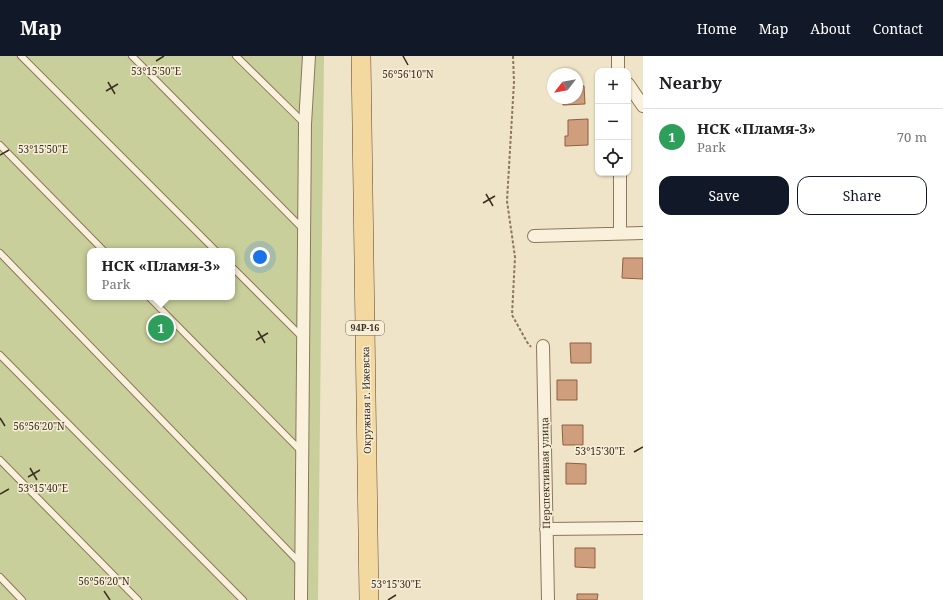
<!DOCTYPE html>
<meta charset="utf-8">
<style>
:root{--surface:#fff;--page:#f6f6f6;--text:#202124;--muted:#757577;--line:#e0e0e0;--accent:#111827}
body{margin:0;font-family:"Noto Serif",serif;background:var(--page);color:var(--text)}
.controls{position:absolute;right:12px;top:12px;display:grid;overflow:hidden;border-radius:8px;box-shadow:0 1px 3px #0004}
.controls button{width:36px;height:36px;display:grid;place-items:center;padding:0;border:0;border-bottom:1px solid var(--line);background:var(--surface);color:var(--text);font:20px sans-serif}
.compass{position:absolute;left:547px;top:12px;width:36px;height:36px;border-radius:50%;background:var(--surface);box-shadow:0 1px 3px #0004;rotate:239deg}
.you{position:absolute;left:260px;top:201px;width:14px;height:14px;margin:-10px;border:3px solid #fff;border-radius:50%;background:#1a73e8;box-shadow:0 0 0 6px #1a73e833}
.badge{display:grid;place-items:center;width:26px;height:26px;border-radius:50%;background:var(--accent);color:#fff;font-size:13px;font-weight:700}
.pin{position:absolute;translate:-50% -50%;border:2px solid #fff;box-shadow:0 1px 4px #0006}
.popup{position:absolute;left:87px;top:192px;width:148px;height:52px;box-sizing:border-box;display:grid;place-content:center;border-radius:8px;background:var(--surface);filter:drop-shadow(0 1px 3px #0005);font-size:13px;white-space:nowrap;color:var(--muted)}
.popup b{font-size:15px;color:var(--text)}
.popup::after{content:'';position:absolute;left:50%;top:100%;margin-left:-8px;border:8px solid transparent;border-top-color:var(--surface)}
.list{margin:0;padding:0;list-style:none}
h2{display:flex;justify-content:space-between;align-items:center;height:52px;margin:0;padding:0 16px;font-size:17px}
h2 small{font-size:13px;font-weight:400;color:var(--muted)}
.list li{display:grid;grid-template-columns:26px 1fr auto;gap:12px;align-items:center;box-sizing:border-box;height:56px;padding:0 16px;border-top:1px solid var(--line)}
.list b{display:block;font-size:15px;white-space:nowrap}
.list p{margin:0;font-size:13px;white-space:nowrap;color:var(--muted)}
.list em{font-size:13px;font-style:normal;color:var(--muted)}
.actions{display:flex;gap:8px;padding:12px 16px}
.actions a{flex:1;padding:9px 0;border:1px solid var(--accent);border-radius:12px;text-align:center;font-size:14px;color:var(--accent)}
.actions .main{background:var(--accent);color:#fff}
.icon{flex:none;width:22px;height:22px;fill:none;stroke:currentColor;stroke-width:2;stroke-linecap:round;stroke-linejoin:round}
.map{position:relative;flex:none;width:643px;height:544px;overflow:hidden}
header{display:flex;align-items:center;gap:24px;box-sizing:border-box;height:56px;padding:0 20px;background:var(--accent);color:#fff}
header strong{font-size:19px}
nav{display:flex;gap:22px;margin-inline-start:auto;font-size:14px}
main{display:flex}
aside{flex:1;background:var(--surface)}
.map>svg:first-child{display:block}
</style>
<header>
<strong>Map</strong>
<nav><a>Home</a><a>Map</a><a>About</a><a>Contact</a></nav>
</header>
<main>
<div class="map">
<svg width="643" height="544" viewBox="0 0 643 544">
<rect width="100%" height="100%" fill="#f0e4c8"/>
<path fill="#c9cf9b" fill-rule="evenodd" d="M0,0H324L318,544H0ZM90,195H232V241H90Z"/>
<path fill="#cf9f7d" stroke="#8d5f41" d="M577,26H580V30H584L585,48L563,49L562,42H577Z
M588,63V89L565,90V80H568V64Z
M623,202H643V223L622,222Z
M570,287H591V307H571Z
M557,324H577V344H557Z
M562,369H583V389H563Z
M566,407L586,408V428H566Z
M575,492H595V512L575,511Z
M577,538H598L597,544H577Z"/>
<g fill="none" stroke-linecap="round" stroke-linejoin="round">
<defs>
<path id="service" d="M21,0L216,195
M132,0L304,174
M236,0L305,68
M0,89L104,195
M0,197L301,508
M232,211L303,282
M149,241L302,396
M0,299L243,544
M0,404L138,544
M0,521L22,544"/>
<path id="minor" d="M618,0V15
M628,28L643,50
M620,117V177
M534,180L643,177
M543,290L548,544
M546,473L643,472
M301,544L305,68L309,0"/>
<path id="primary" d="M361,0L369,544"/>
</defs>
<use href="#service" stroke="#8d765c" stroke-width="8"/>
<use href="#minor" stroke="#8d765c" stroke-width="14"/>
<use href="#primary" stroke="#5b4430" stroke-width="20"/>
<path stroke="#8d765c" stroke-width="2" stroke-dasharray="3 2" stroke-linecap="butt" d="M513,0L514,26L507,145L515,201L512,259L527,286L531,291"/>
<use href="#service" stroke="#faf1dc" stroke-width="6"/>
<use href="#minor" stroke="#faf1dc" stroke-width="12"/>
<use href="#primary" stroke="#f3d9a0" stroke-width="19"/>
</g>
<path fill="none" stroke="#3d2e20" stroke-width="1.5" d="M403,0L408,9M156,5L164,0M108,26L115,38M106,35L118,28M0,99L9,94M486,138L493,150M483,147L495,140M258,275L265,287M256,284L268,277M0,362L5,370M634,396L643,391M30,412L37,424M28,421L40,414M0,438L9,433M104,535L110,544M388,544L396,539"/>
<g text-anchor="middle" stroke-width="3" stroke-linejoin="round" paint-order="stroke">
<rect fill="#f7eed8" stroke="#756857" stroke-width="1" x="346" y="265" width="38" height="14" rx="3"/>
<g font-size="9" font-weight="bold" fill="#3d2e20">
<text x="365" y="275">94Р-16</text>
</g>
<g font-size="10" fill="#3d2e20" stroke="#f7eed8">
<text transform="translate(366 344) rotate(-91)" y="4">Окружная г. Ижевска</text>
<text transform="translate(545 417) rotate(-91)" y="4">Перспективная улица</text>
</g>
</g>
<g font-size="10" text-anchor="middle" fill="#3d2e20" stroke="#f7eed8" stroke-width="3" stroke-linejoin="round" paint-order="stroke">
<text x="156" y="19">53°15'50"E</text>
<text x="408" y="22">56°56'10"N</text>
<text x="43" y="97">53°15'50"E</text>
<text x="39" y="374">56°56'20"N</text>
<text x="600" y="399">53°15'30"E</text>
<text x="43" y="436">53°15'40"E</text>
<text x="104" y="529">56°56'20"N</text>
<text x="396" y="532">53°15'30"E</text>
</g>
</svg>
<div class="controls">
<button>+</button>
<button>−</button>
<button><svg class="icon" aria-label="locate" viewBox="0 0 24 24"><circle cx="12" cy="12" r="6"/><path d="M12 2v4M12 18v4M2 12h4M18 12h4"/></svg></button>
</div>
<svg class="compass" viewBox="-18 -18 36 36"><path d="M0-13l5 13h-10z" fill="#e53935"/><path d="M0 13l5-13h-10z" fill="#757577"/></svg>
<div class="you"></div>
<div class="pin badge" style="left:161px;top:272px;background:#2e9e5b">1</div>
<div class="popup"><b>НСК «Пламя-3»</b>Park</div>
</div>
<aside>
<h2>Nearby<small></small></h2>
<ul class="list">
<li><span class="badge" style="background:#2e9e5b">1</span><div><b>НСК «Пламя-3»</b><p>Park</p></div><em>70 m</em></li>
</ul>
<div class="actions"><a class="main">Save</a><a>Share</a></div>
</aside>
</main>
